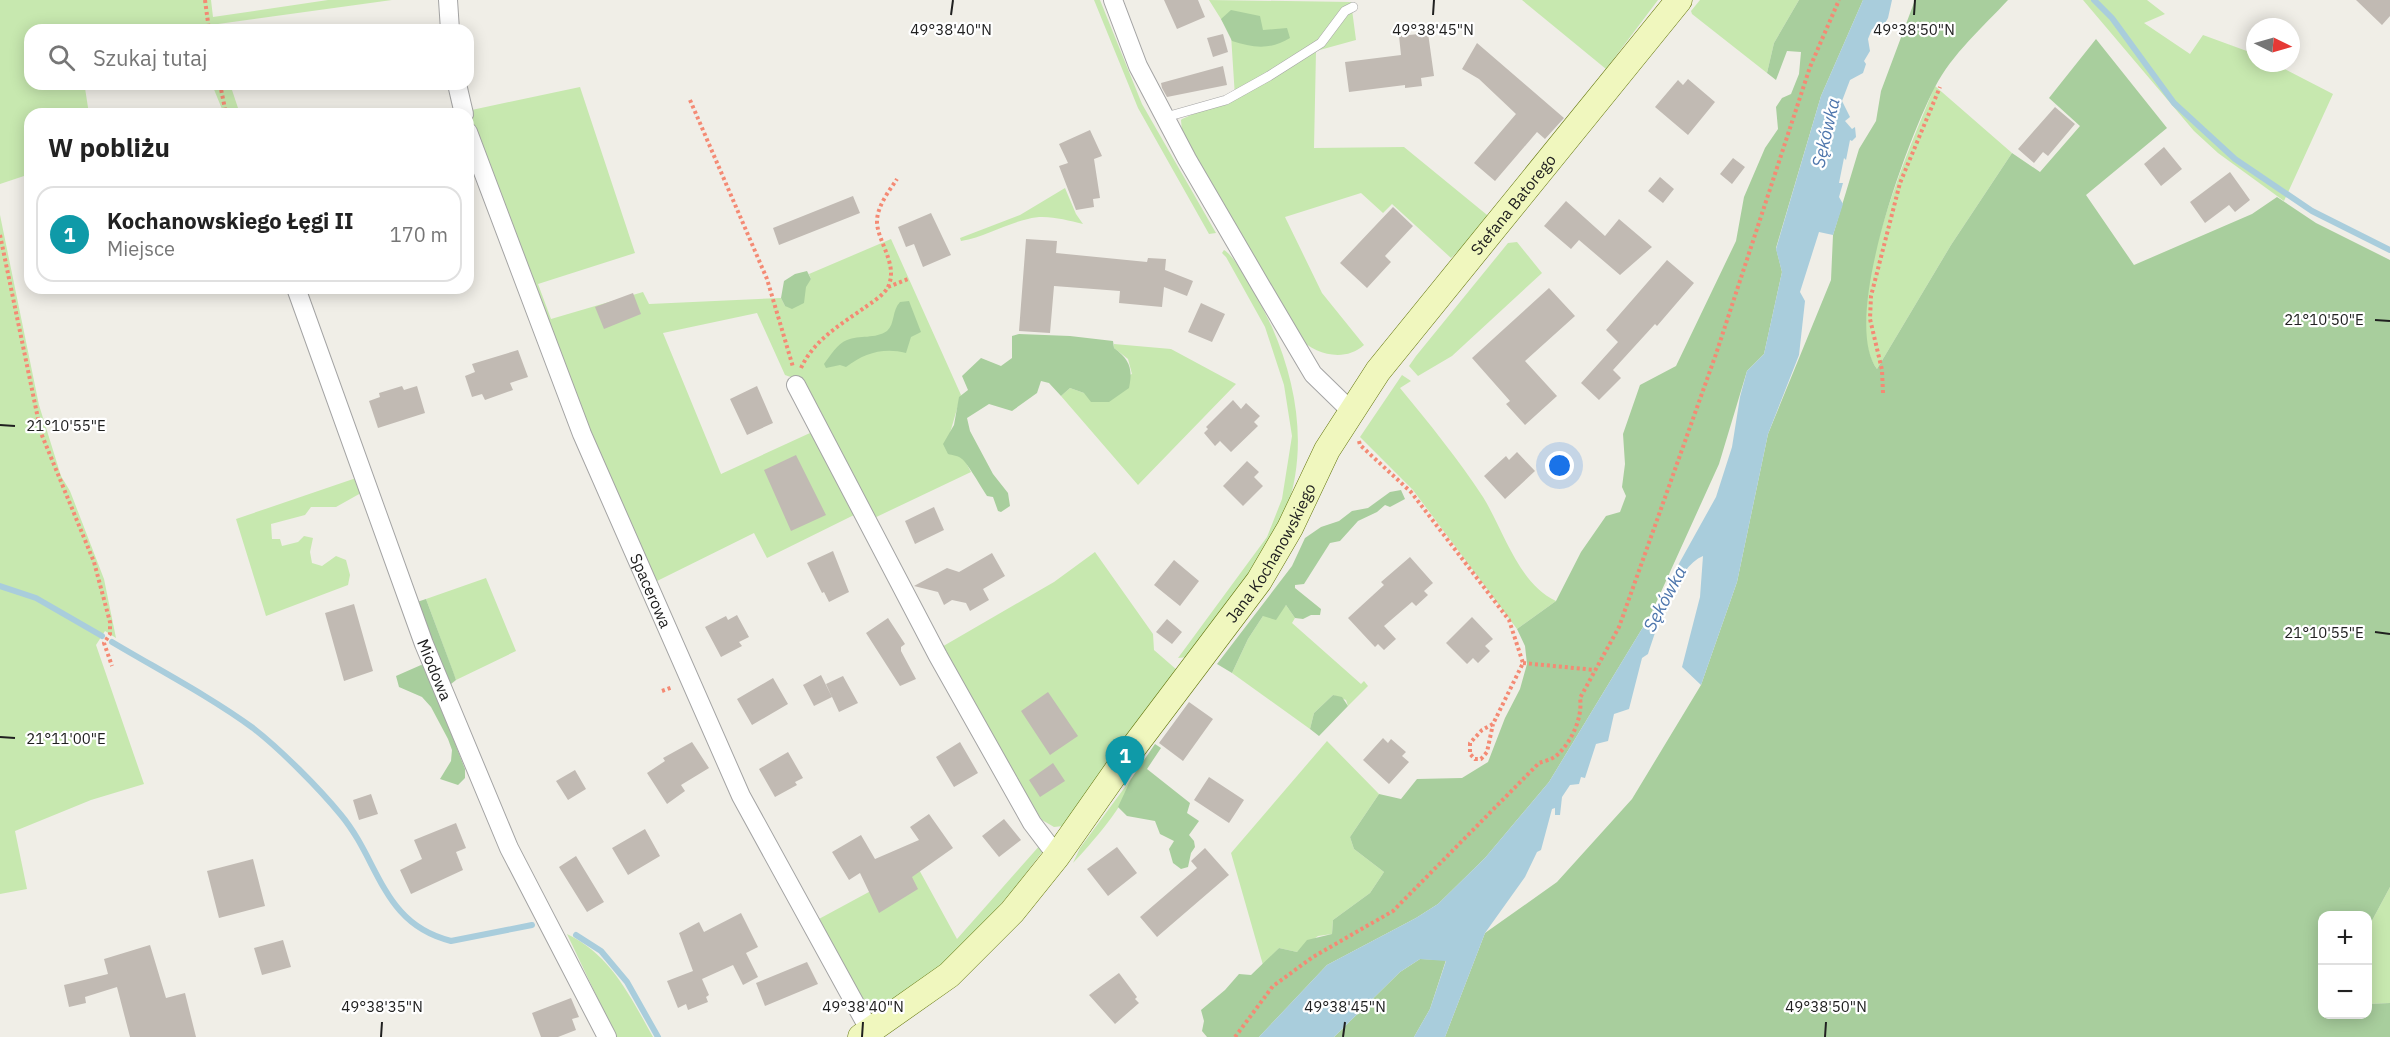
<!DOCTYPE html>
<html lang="pl">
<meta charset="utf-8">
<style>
:root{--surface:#fff;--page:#f6f6f6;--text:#222;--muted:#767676;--line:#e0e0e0;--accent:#c81608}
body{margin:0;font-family:"IBM Plex Sans",sans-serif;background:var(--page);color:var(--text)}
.controls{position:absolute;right:18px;bottom:18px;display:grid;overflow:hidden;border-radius:12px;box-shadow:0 3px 15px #0003}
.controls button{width:54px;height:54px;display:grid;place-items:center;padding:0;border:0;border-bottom:2px solid var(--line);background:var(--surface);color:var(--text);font:30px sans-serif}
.compass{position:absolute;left:2246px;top:18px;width:54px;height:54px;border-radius:50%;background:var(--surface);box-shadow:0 3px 15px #0003;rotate:95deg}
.you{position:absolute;left:1560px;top:466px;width:21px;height:21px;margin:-15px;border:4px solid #fff;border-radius:50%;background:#1a73e8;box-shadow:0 0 0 9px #1a73e833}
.badge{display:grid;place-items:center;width:39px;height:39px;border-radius:50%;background:var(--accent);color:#fff;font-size:20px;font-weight:700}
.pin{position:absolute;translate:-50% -50px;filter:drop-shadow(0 2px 3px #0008)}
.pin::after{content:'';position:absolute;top:32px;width:21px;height:18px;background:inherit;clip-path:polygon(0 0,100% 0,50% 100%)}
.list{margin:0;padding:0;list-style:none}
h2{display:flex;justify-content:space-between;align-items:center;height:78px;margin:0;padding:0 24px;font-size:26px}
h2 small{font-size:20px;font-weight:400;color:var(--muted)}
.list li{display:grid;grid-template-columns:39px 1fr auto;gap:18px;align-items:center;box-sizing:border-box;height:96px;margin:0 12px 12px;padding:0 12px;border:2px solid var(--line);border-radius:18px}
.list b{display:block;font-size:22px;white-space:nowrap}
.list p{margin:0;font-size:20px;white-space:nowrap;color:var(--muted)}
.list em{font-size:20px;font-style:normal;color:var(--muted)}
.icon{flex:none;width:33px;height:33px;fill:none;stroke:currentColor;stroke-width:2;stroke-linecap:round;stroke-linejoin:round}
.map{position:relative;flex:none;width:2390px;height:1037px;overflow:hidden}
.search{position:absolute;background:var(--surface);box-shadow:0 3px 15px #0003;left:24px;top:24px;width:450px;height:66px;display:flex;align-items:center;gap:15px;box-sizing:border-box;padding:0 21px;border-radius:18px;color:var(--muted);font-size:22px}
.panel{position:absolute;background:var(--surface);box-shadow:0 3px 15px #0003;left:24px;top:108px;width:450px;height:186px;border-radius:18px}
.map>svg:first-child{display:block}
</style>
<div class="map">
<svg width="2390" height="1037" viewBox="0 0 2390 1037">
<rect width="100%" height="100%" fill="#f0eee7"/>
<path fill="#c7e8af" d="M0,0H211L213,17L328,0H392L218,24L217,30H30V84H92L85,88L89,114H30V174L0,184Z
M1094,0H1100L1142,104L1216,233L1209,234L1138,108Z
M1209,0L1351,2L1356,40L1316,51L1314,148L1404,147L1492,219L1451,258L1392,204L1383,213L1361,193L1285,217L1322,293L1364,345C1344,363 1315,354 1299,338L1182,132L1181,120C1184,117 1226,102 1235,97L1231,35Z
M1522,0H1658L1606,69Z
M1700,0H1799L1774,43L1767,73L1692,14L1691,11Z
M2083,0H2147L2165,14L2144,23L2190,54L2203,35L2255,54V63H2273L2333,94L2284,201L2218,153L2194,131Z
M216,84H230L240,114H224L213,87Z
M1935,86L2012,153L1951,245L1877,369C1836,314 1911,144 1935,86Z
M580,87L635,253L538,284L551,319L643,292L649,304L781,298L785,306L811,279L809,274L891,239L961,395L950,433L971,472L870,520L802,381L785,375L757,313L663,333L721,474L810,433L804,419L854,515L767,558L754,533L653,583L592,438L467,111Z
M1065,188L1076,214L1083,224C1065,220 1046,214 1028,219C1005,224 985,237 961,241L960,238L1020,215Z
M0,215L39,405L61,476L70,491L104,579L116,638L105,631L96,645L144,784L91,800L15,831L27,889L0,894Z
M1517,242L1542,273L1452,356L1418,376L1409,366L1416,356L1508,243Z
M1224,250C1239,259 1264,310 1272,327C1302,396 1310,470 1274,539C1268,552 1256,564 1248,576C1228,603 1208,630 1188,657L1178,658L1267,537L1282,499L1292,436L1284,385L1265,327L1226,257L1222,253Z
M1114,344L1171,349L1236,384L1138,485L1061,396L1070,388L1084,393L1132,374L1128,359L1114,348Z
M1402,375L1411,381L1400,388C1429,423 1458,459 1483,497C1504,531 1518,583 1556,601L1517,629L1413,490L1360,437Z
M362,476L361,493L336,507H311L305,515L271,524L272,539H280L282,546L298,542L304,536L313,538L310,552L312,563L322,566L336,556L346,560L350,575L348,585L266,616L236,519Z
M1095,552L1153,634L1154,650L1177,670L1063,826L1054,827L1042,820L1006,764L940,648L1054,582Z
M486,578L516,651L456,680L426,599Z
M1286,605L1295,618L1292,623L1361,684L1364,681L1368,686L1348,706L1346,700L1333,695L1314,713L1310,729L1232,673L1248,639L1263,616L1280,611Z
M1327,741L1379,794L1350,837L1354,849L1384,872L1370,893L1333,920L1332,934L1318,936L1297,952L1279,948L1263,965L1231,853Z
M1131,779C1129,802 1089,846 1073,863L1080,848Z
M1041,844L1042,852C996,914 947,971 878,1009L866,1007L817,920L917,866L957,939Z
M2390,887V1003L2368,1004V928Z
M567,934C611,955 630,996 653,1037H616Z"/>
<path fill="#a8ce9d" d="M1799,0H1863L1821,96L1776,248L1782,272L1764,354L1747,371L1719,464L1651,614L1549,782L1485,858L1438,904L1416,918L1327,965L1259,1037H1207L1202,1031L1204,1021L1201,1010L1225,990L1239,974L1251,975L1279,948L1297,952L1307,940L1332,934L1333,920L1370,893L1384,872L1354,849L1350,837L1379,794L1401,799L1417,779L1462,778L1488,762L1505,718L1520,689L1527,664L1525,646L1517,629L1556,601L1581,552L1606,516L1620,512L1626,496L1622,487L1625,464L1623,434L1640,385L1676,366L1736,241L1744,197L1765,148L1778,129L1776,107L1782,98L1791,94L1799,74L1801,52L1787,51L1776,80L1767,73L1774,43Z
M1915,0H2008C1983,27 1952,54 1935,87C1908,139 1840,319 1877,369L1951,245L2012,153L2040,172L2080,126L2049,98L2096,39L2167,128L2086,195L2134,265L2252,214L2277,197L2316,223L2390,260V887L2368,928V916H2322V1014H2368V1004L2390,1003V1037H1445L1485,933L1557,882L1632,799L1701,685L1737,582L1768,434L1831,280L1833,235L1859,149L1876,121L1881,91Z
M1231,10L1260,16L1263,30L1287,28L1290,38C1271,50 1253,48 1232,41L1221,19Z
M807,271L811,279L806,287L804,303L792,309L785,306L781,298L784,281L795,274Z
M909,301L921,332L911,337L906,353C884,347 864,353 846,367L840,365L826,368L824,364C830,356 837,344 847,340C859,335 876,339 887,331C895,324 892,310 900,302Z
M1019,334L1070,336L1113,341L1114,348C1130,360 1133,369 1129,388L1109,402H1091L1084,393L1070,388L1061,396L1049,383L1041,381L1037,393L1012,411L989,404L967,418L970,431L993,474L1008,493L1010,506L1001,512L998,511L993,497L987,496C983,490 966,461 962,459C959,456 952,455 948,454L943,444L954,425L959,397L968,390L962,376L981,358L1001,366L1012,358V336Z
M1401,490L1405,499L1390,507L1385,505L1377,512L1358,521L1340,541L1330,543L1304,584L1295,585V588L1321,609L1320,615H1311L1303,619L1295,618L1286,605L1276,620L1263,616L1248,639L1232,673L1217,664L1292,566L1305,538L1321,527L1339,521L1352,511L1368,508L1390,492Z
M426,599L454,674L456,680L451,684L445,681L417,602Z
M421,665L425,666L465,769V778L458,785L440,779L451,761L452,750L448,739L431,707L422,697L399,687L396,676Z
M1333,695L1342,697L1348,706L1319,736L1310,729L1314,713Z
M1155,744L1161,748L1147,769L1190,803L1187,813L1199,821L1189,835L1194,841L1195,847L1191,853L1188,867L1181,869L1173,863L1169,849L1174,841L1160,834L1155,821L1127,816L1118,807L1131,779Z
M1420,959L1446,960L1430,1009L1414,1037H1334L1400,972Z"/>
<path fill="#a9cddc" d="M1863,0H1892L1888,18L1878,35L1879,28L1872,29L1868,39L1870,51L1864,61L1866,64L1863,73L1850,80L1842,101L1850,117L1845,121L1852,129L1855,127L1856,137L1852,141L1850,140L1846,160L1844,158L1839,183H1843L1839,197L1843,204L1833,235L1819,232L1800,292L1805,301L1799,355L1768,434L1737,582L1701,685L1682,667L1700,597L1703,556C1676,567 1657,627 1648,654L1642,658L1629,709L1614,714L1608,741L1596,744L1585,778L1581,777L1579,784L1570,785L1562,797L1560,815H1555V808L1552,809L1541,850L1537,852L1525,877L1485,933L1445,1037H1414L1430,1009L1446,961L1420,959L1400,972L1334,1037H1259L1327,965L1416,918L1438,904L1485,858L1549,782L1651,614L1716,497L1732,447L1740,397L1747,371L1764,354L1782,272L1776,249L1821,96Z"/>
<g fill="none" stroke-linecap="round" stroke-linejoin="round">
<path stroke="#a9cddc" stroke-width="6" d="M2094,0L2112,18L2174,103L2235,159L2312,211L2390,250
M0,586L36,598L102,636
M112,642C159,670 209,696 253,728C280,749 319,788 341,815C380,862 382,924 451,941L532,925
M576,935L601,951L627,982L658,1037"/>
</g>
<path fill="#c1bab3" d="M1164,0H1198L1205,17L1177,29Z
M2356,0H2390V16L2382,25Z
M1428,33L1434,76L1421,78L1422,86L1405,88V85L1349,92L1345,62L1401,55L1399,36Z
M1223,34L1228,52L1213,57L1207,38Z
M1477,43L1564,118L1545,139L1537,132L1495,181L1474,163L1516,114L1479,79L1462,69Z
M1223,66L1227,85L1167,97L1162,88L1161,83Z
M1688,79L1715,102L1688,135L1655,107L1678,80L1683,85Z
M2055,107L2075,124L2048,156L2043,152L2034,163L2018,149Z
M1090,130L1102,156L1094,159L1100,198L1093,199L1094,207L1076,210L1059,166L1068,163L1059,144Z
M2164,147L2182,169L2161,186L2144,164Z
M1733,158L1745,167L1732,184L1720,174Z
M2230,172L2250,200L2235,212L2229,205L2205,223L2190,202Z
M1660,177L1674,189L1663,203L1648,191Z
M853,196L860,213L779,245L773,228Z
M1566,201L1605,236L1619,219L1652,247L1620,275L1579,240L1571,249L1544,226Z
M1393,207L1413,226L1385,256L1391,262L1367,288L1340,263Z
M931,213L951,255L923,267L914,244L906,247L898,227Z
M1026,239L1057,241L1056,253L1147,262L1148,258L1166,259L1165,270L1193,281L1187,296L1164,287L1162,307L1119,303L1120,291L1054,286L1050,333L1019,331Z
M1667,260L1694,283L1657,326L1655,324L1613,370L1621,378L1599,400L1581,383L1618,342L1606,330Z
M1549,288L1575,316L1525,361L1557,396L1525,425L1506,404L1510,401L1472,358Z
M633,293L641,314L604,329L595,307Z
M1201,303L1225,314L1212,342L1188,332Z
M518,350L528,377L510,383L513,390L485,400L482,394L472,397L465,376L475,372L472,364Z
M402,386L404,390L417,386L425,413L378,428L369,401L380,397L379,393Z
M757,386L773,423L747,435L730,399Z
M1233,400L1241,409L1246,403L1260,416L1254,422L1258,426L1231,452L1220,441L1215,446L1204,433L1208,429L1206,427Z
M1517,452L1535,471L1505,499L1484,476L1506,456L1509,460Z
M796,455L826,515L791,531L764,470Z
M1247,461L1259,472L1254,477L1263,486L1243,506L1223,486Z
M934,507L944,530L915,544L905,521Z
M833,551L849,592L829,602L824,592L822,593L807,563Z
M992,553L1005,576L983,589L989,600L970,611L966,603L952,600L944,605L938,592L914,586L947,568L959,572Z
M1410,557L1433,583L1424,591L1428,595L1416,606L1412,602L1384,626L1396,639L1384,650L1378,644L1375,647L1348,618L1384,585L1381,582Z
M1174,560L1199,581L1180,606L1154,585Z
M354,604L373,671L344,681L325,613Z
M737,615L749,637L739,642L742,646L721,657L705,627L726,616L728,620Z
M1472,617L1493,639L1485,646L1490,651L1478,663L1473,658L1467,664L1446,643Z
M888,618L905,644L901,647V651L916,679L900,686L866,633Z
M1167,619L1182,632L1172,644L1156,632Z
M821,675L832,697L814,706L803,685Z
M843,676L858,703L839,712L826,684Z
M773,678L788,704L752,725L737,699Z
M1048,692L1078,736L1050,755L1021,711Z
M1189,702L1213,719L1183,761L1159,743Z
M1383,738L1388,743L1391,739L1406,752L1402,756L1409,762L1389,784L1363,760Z
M692,742L709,768L681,785L685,791L667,804L647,773L665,761L663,758Z
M960,742L978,773L954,787L936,757Z
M788,752L803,778L795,782L797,785L775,797L759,769Z
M1053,763L1065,781L1040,797L1029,780Z
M575,770L586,789L568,800L556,781Z
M1209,777L1244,800L1229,823L1194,800Z
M371,794L378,814L359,820L353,800Z
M929,814L953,848L912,877L918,889L879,913L860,873L849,880L832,852L861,835L875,859L919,840L910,827Z
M1004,819L1021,840L999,857L982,836Z
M456,823L466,848L456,852L463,870L411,894L400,870L422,859L414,840Z
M645,829L660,856L628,875L612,848Z
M1117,847L1137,873L1108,896L1087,869Z
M1205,848L1229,875L1157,937L1140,917L1197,868L1191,861Z
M576,856L604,902L587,912L559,867Z
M253,859L265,906L219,918L207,871Z
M741,913L758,947L746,953L758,977L743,985L733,965L702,979L709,995L706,997L708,1002L688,1010L686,1004L678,1008L667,981L693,971L679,933L699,922L704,932Z
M283,940L291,967L262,975L254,948Z
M150,945L166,998L185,993L196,1037H130L117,987L85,997L86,1003L69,1007L64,985L108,974L104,959Z
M807,962L818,984L765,1006L756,983Z
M1119,973L1137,997L1135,999L1139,1003L1115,1024L1089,995Z
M571,998L579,1017L572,1019L576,1030L558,1037H541L532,1013Z"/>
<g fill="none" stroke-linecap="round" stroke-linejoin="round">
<defs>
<path id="lane" d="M1166,117L1226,100L1269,76L1321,43L1345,11L1353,7"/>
<g id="street">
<path d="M448,0L450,30"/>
<path d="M1113,0L1138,66L1187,159L1261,286L1313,374L1351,411"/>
<path d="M457,84L464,114"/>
<path id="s1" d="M468,132L582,434L741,796L870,1031"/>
<path id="s2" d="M296,288L424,644L509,848L607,1037"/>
<path d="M796,385L938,656L1032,823L1057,856"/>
</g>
<g id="secondary">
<path id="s3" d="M861,1037L949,975L1012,912L1057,856L1130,752L1259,581L1290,528L1327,450L1378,371L1679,0"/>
</g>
</defs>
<use href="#lane" stroke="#a4a4a4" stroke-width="10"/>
<use href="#street" stroke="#a4a4a4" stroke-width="20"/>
<use href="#secondary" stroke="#617409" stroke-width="27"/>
<path stroke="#f48a74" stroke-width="4" stroke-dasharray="3 3" stroke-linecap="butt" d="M205,0L209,30
M220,84L226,114
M690,100L767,279L793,367
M0,235L41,433L94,562L110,622V634L104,643L112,666
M888,287L908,279
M801,368C814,340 840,325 864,308C871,303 884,295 888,287C899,264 876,240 877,220C878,205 889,191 897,179
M1883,393L1882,370L1870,319L1871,296L1900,183L1940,87
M1359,441L1360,445L1411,492L1509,620L1523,663L1493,724L1482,730L1470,743V754L1475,759H1481L1487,752L1493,724
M1523,663L1595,670
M662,691L673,687
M1235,1037L1273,986L1313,957L1393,911L1539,763C1545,761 1553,759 1557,755C1572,742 1583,716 1580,698L1619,627L1716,354L1810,67L1839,0"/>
<use href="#lane" stroke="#fff" stroke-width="9"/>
<use href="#street" stroke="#fff" stroke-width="18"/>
<use href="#secondary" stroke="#f0f7be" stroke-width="26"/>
</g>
<path fill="none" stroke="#202020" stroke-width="2" d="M951,15L953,0M1433,15L1434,0M1914,15L1915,0M2375,320L2390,321M0,425L15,426M2375,632L2390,634M0,737L15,738M381,1037L382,1022M862,1037L863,1022M1343,1037L1345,1022M1825,1037L1826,1022"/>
<g text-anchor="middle" stroke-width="4.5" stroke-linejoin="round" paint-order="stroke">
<g font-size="16" fill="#202020" stroke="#fff">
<text dy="6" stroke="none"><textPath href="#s3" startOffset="1066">Stefana Batorego</textPath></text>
<text dy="6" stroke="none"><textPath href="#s3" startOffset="640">Jana Kochanowskiego</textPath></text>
<text dy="6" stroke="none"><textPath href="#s1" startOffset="494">Spacerowa</textPath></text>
<text dy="6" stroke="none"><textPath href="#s2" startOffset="406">Miodowa</textPath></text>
</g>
<g font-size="18" font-style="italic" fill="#4f77ad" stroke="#fff">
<text transform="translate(1826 133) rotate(-77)" y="6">Sękówka</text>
<text transform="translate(1665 599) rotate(-62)" y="6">Sękówka</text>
</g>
</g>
<g font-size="15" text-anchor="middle" fill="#202020" stroke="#fff" stroke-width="4.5" stroke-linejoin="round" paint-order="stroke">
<text x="951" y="35">49°38'40"N</text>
<text x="1433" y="35">49°38'45"N</text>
<text x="1914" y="35">49°38'50"N</text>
<text x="2324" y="325">21°10'50"E</text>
<text x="66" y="431">21°10'55"E</text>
<text x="2324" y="638">21°10'55"E</text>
<text x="66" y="744">21°11'00"E</text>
<text x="382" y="1012">49°38'35"N</text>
<text x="863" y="1012">49°38'40"N</text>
<text x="1345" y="1012">49°38'45"N</text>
<text x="1826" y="1012">49°38'50"N</text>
</g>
</svg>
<div class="controls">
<button>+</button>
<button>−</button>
</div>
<svg class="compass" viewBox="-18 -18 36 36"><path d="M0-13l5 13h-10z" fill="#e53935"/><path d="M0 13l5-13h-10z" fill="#767676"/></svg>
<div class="you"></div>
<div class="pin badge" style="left:1125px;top:786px;background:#0f9aa8">1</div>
<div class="search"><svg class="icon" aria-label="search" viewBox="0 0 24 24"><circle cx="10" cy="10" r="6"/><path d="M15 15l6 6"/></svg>Szukaj tutaj</div>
<section class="panel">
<h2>W pobliżu<small></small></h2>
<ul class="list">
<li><span class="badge" style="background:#0f9aa8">1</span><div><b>Kochanowskiego Łęgi II</b><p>Miejsce</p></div><em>170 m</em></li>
</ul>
</section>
</div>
